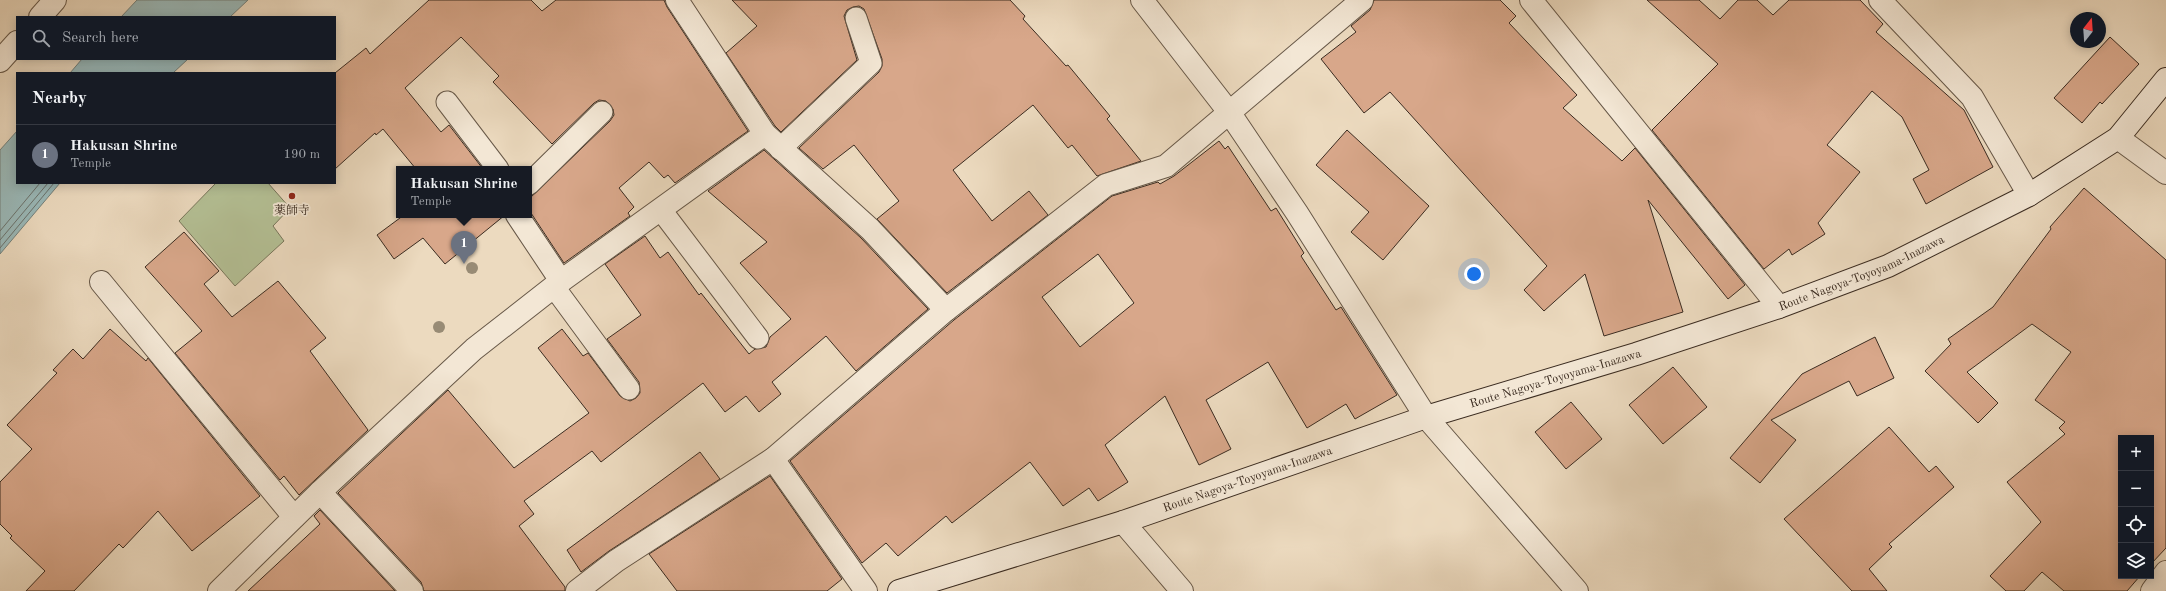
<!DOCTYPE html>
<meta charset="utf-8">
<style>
:root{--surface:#171b24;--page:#242831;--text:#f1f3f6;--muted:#9ea1a6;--line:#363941;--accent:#b45309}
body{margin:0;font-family:"Old Standard TT","Noto Serif JP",serif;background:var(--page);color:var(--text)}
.controls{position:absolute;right:12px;bottom:12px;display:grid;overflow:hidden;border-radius:0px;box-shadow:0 2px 10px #0003}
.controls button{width:36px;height:36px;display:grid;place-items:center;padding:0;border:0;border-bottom:1px solid var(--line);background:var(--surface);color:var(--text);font:20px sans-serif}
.compass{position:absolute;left:2070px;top:12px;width:36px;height:36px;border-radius:50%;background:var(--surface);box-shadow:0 2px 10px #0003;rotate:17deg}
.you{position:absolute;left:1474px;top:274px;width:14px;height:14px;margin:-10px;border:3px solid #fff;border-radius:50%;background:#1a73e8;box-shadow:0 0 0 6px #1a73e833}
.badge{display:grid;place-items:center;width:26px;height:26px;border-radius:50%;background:var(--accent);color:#fff;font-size:13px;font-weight:700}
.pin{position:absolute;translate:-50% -33px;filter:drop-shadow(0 1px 2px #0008)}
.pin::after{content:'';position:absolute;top:21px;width:14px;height:12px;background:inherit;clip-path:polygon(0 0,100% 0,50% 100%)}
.popup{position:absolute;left:396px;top:166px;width:136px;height:52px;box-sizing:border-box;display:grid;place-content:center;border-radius:0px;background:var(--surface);filter:drop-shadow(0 1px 3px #0005);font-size:13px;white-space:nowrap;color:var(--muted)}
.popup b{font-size:15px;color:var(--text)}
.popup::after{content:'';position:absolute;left:50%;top:100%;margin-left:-8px;border:8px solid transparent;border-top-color:var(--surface)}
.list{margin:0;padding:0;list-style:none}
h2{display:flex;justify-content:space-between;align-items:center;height:52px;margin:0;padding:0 16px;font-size:17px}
h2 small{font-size:13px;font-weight:400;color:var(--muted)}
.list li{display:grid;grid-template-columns:26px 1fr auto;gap:12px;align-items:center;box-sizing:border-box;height:60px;padding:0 16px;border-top:1px solid var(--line)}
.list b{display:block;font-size:15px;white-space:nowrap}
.list p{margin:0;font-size:13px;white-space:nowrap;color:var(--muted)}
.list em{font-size:13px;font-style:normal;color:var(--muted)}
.icon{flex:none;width:22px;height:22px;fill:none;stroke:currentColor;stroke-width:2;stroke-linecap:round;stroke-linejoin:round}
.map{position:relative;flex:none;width:2166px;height:591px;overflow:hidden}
.search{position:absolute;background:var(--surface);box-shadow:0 2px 10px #0003;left:16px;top:16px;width:320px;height:44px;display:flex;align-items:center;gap:10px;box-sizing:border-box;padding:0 14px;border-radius:0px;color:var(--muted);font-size:15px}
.panel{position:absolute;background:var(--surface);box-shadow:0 2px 10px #0003;left:16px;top:72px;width:320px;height:112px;border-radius:0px}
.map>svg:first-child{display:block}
.green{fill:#b4c095;stroke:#78765b}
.water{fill:#9ab9b9;stroke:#74817c}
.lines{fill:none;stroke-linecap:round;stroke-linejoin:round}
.shore{stroke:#6a726d;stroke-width:1}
.building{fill:#d8a78a;stroke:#3b2c21;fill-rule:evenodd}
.lane-casing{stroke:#675848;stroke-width:23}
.street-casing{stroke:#675848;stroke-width:24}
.secondary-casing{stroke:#3b2c21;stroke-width:24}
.lane{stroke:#f3e7d5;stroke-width:21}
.street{stroke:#f3e7d5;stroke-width:22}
.secondary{stroke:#f3e7d5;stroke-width:22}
.tree{fill:#988b75}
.poi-dot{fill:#8f2418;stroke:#f3e7d5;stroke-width:1.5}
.labels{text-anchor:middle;stroke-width:3.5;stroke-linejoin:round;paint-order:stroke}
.poi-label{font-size:12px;fill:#3b2c21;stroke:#f3e7d5}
.street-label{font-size:12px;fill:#3b2c21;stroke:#f3e7d5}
</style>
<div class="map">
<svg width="2166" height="591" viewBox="0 0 2166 591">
<rect width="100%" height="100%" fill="#ecdabf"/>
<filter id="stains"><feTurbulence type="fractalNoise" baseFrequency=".005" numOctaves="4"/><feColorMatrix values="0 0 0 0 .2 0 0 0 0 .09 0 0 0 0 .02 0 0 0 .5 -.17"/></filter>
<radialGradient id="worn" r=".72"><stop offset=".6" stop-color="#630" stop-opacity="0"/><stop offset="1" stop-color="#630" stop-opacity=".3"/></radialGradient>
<path class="green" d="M216 183H268L290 208 273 226 284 241 235 286 179 221Z"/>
<g class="water">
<path d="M137 0H248L230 17H121Z"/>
<path d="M82 59H188L173 73H70Z"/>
<path d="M17 131V183H60L0 254V150Z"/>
</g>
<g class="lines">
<g class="shore">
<path d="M0 231 40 183"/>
<path d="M0 240 48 183"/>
<path d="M0 248 54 183"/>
</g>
</g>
<g class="building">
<path d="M429 0H531L542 11 556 0H664L667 7 748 131 675 183 668 175 664 178 649 162 619 188 634 207 628 213 630 216 564 263 529 210V199L610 121 614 115 613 109 606 101 599 100 594 103 552 144 493 82 499 76 461 37 405 88 441 132 449 125 483 169H416L383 129 376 135 375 133 335 169V73L366 48 370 54Z"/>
<path d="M732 0H1010L1025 16 1023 19 1066 66 1068 65 1110 116 1107 119 1141 161 1097 176 1072 145 1068 148 1033 105 953 170 992 221 1029 191 1048 215 947 293 877 219 899 201 854 145 823 169 799 148 879 72 882 66V59L864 9 859 6 853 7 847 10 844 16 857 60 781 132 775 126 726 53 757 26Z"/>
<path d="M1374 0H1500L1516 16 1509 23 1577 95 1563 108 1622 161 1635 148 1745 285 1728 299 1648 200 1683 312 1604 336 1585 274 1544 311 1524 290 1547 266 1390 92 1364 113 1321 59 1356 32 1351 26 1370 10Z"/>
<path d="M1647 0H1699L1720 19 1738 0H1757L1773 15 1789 0H1860L1883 24 1876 32 1964 110 1993 167 1926 204 1913 179 1929 170 1902 117 1872 91 1827 145 1860 172 1818 223 1825 234 1792 255 1789 249 1764 269 1652 130 1718 64Z"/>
<path d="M2110 37 2139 64 2102 104 2100 102 2082 123 2054 98Z"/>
<path d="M1347 130 1429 206 1383 260 1351 232 1369 212 1316 165Z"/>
<path d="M1219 141 1225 149 1228 146 1271 211 1276 208 1304 253 1301 256 1336 310 1341 307 1397 395 1355 419 1346 404 1307 428 1268 362 1206 400 1231 449 1199 465 1165 396 1105 445 1128 482 1098 501 1089 488 1063 506 1030 462 952 523 946 516 898 556 886 543 862 563 790 461 954 320 1112 196 1158 182 1160 184 1174 176ZM1098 254 1134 303 1080 347 1042 297Z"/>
<path d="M764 150 861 238 928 309 856 371 826 336 772 382 781 394 759 412 746 396 725 412 703 383 601 462 592 451 524 501 534 514 519 526 565 587V591H424L421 582 338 493 448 390 514 468 589 413 538 348 562 329 583 356 588 353 620 396 630 401 636 398 640 393 639 382 607 339 641 315 605 264 645 236 660 258 668 252 699 295 701 293 749 354 755 349 766 347 770 337 791 319 740 263 767 242 708 191Z"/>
<path d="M2084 188 2166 260V548L2151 564V438H2121V576H2140L2127 591H2064L2042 572 2024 591H2006L1990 576 2041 522 2007 482 2065 434 2059 428 2065 422 2035 400 2071 352 2032 324 1967 372 1998 403 1978 423 1925 371 1951 344 1948 339 1993 307 2051 229 2050 227Z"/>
<path d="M404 215H505L445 264 423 238 394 259 377 235Z"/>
<path d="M184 232 219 271 204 284 232 317 278 281 326 338 310 351 368 430 299 495 284 476 280 480 175 353 202 331 145 267Z"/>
<path d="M110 329 146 361 148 358 260 496 192 551 158 511 123 548 119 544 74 591H26L45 571 10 538 12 536 0 524V482L32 449 7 425 57 373 53 370 73 349 83 359Z"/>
<path d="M1875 337 1894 378 1857 396 1849 381 1771 420 1796 440 1760 483 1730 458 1802 374Z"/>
<path d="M1673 367 1707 407 1663 444 1629 405Z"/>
<path d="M1571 402 1602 439 1566 469 1535 432Z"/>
<path d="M1889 427 1929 472 1936 466 1954 487 1889 544 1892 547 1869 569 1887 591H1852L1784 519Z"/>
<path d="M700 452 720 479 609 551 581 572 567 550Z"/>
<path d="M770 476 842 579 827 591H677L649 554Z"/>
<path d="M320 510 395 591H248L320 524 314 516Z"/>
</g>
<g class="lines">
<defs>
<g id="lane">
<path d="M447 102 498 169"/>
<path d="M780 149 871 63 856 18"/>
<path d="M529 184 602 112"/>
<path d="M661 210 758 338"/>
<path d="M554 287 629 389"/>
</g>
<g id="street">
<path d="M677 0 765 134"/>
<path d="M1142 0 1229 112 1297 213 1426 417 1577 591"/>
<path d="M1531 0 1779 307"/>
<path d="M1880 0 1972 97 2029 195"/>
<path d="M40 17 55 0"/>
<path d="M0 61 17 42"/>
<path d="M2118 138 2166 173"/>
<path d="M517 215 561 281"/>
<path d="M101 282 294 517"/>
<path d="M773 459 866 591"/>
<path d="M320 492 412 591"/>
<path d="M1123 522 1182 591"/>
<path d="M219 591 320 492 474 349 561 281 765 134 870 229 946 310"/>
<path d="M577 591 616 561 773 459 946 310 1106 185 1166 166 1362 0"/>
<path d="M2152 591 2166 572"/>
</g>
<g id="secondary">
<path id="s1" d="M899 591 1123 522 1426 417 1636 354 1779 307 1888 266 2029 195 2118 138 2166 79"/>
</g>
</defs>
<use href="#lane" class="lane-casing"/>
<use href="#street" class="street-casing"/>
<use href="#secondary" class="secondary-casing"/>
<use href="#lane" class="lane"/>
<use href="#street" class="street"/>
<use href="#secondary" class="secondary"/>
</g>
<g class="tree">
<circle cx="472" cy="268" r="6"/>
<circle cx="439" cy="327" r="6"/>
</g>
<circle class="poi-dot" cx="292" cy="196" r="4"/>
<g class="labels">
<g class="poi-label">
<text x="292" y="214">薬師寺</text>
</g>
<g class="street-label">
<text dy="4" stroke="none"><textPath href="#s1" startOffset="1014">Route Nagoya-Toyoyama-Inazawa</textPath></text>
<text dy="4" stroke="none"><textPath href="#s1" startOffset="690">Route Nagoya-Toyoyama-Inazawa</textPath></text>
<text dy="4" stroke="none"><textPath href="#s1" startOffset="366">Route Nagoya-Toyoyama-Inazawa</textPath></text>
</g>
</g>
<rect width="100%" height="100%" filter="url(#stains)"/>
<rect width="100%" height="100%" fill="url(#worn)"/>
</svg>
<div class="controls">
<button>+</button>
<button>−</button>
<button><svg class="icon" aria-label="locate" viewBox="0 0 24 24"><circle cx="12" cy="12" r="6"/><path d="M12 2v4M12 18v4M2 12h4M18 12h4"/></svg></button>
<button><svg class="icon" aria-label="layers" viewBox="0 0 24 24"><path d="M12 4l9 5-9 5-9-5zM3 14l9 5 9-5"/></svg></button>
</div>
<svg class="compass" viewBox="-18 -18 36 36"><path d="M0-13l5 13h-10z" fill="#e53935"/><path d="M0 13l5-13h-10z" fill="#9ea1a6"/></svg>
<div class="you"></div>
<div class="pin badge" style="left:464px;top:264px;background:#6b7280">1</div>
<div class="popup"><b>Hakusan Shrine</b>Temple</div>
<div class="search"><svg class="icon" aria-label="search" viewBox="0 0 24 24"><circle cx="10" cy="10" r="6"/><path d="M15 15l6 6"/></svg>Search here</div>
<section class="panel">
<h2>Nearby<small></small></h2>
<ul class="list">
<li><span class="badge" style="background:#6b7280">1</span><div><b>Hakusan Shrine</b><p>Temple</p></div><em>190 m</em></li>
</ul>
</section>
</div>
